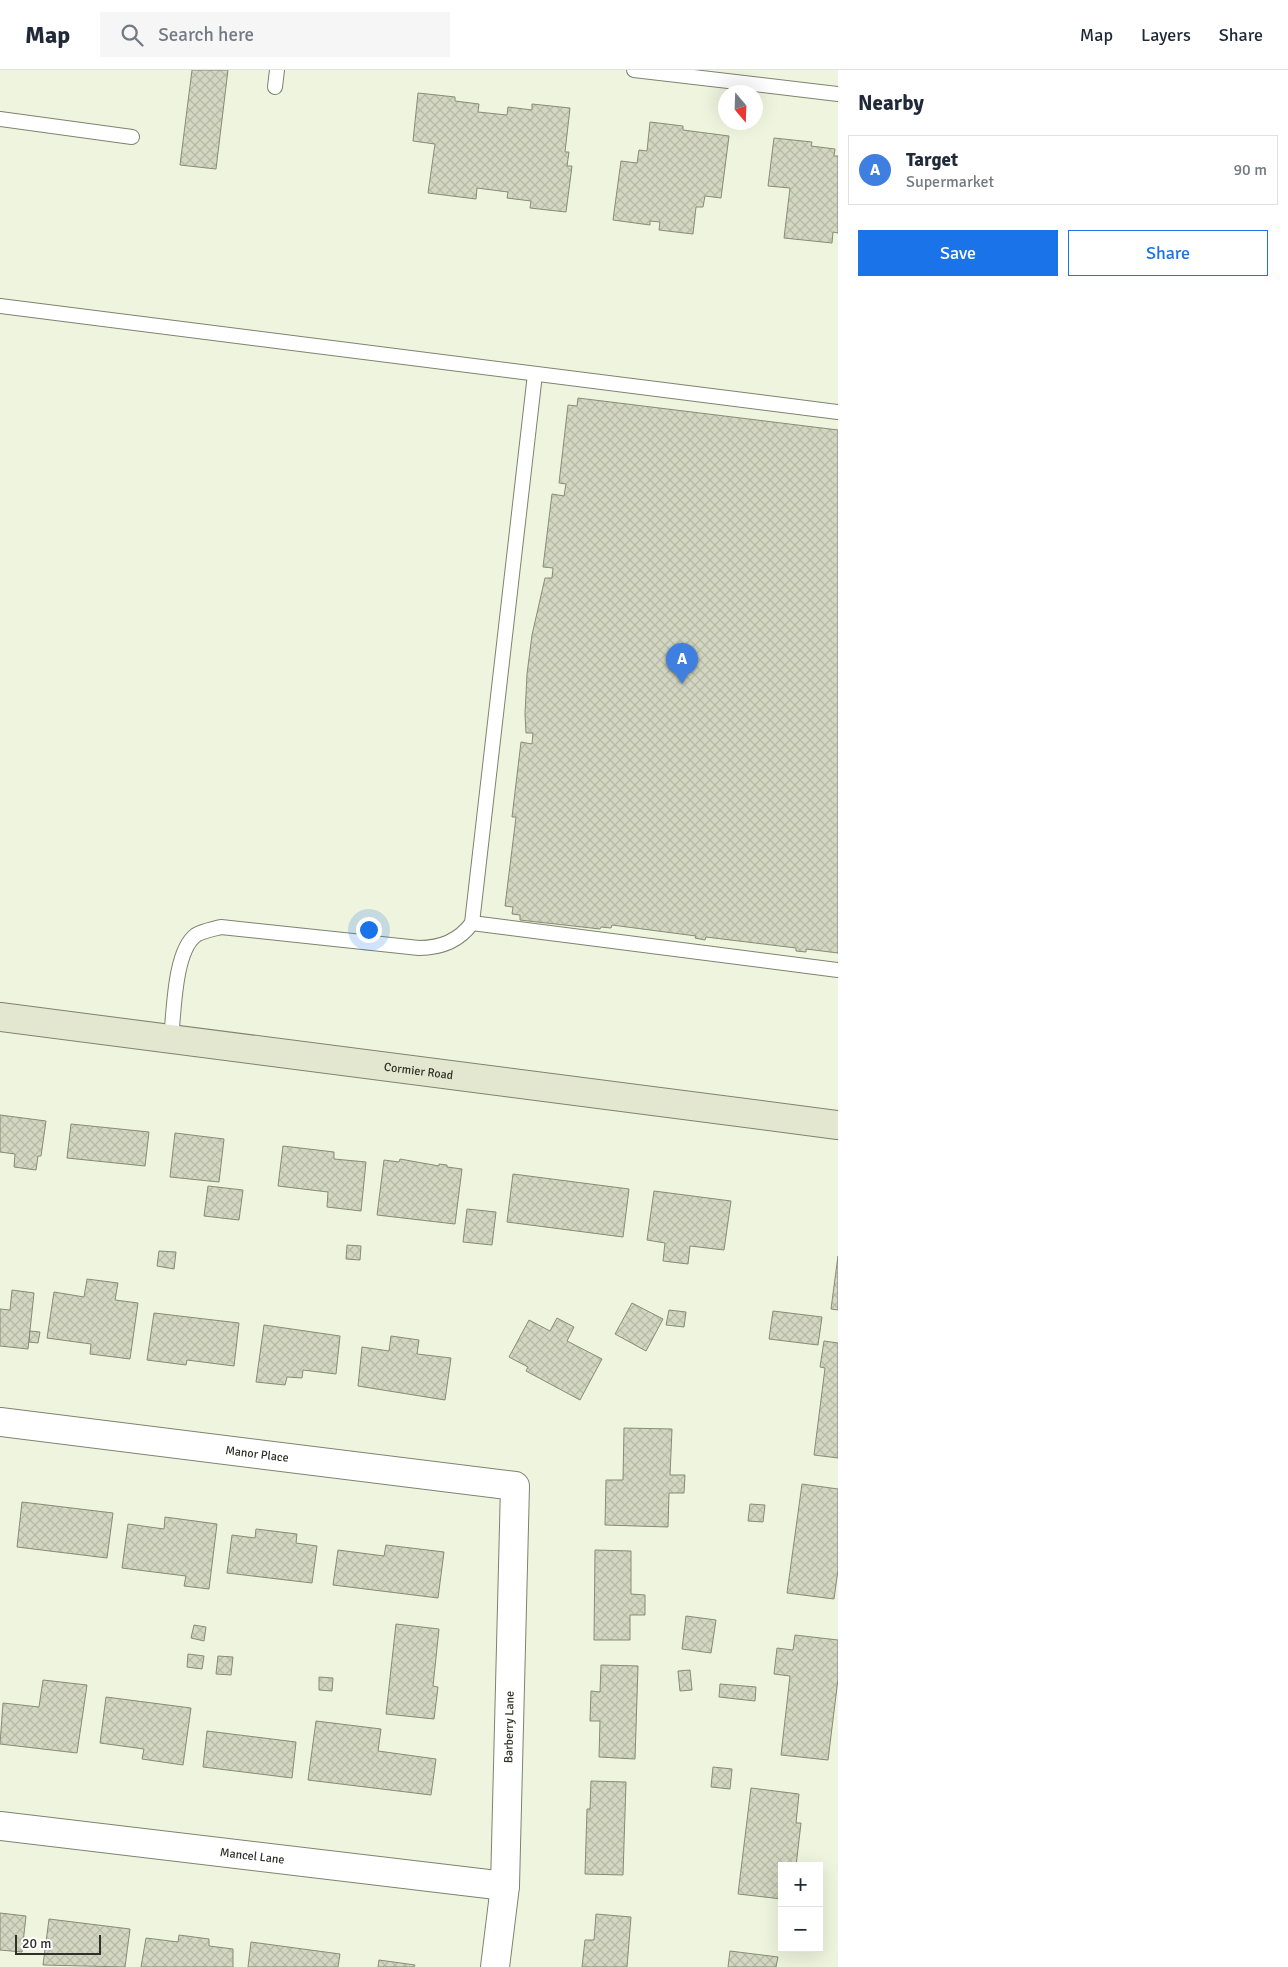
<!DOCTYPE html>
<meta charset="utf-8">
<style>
:root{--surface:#fff;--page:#f6f6f7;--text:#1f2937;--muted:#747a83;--line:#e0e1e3;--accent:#1a73e8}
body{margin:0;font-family:Signika,sans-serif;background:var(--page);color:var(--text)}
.controls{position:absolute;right:15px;bottom:15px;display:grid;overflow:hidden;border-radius:0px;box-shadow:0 5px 20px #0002}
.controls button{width:45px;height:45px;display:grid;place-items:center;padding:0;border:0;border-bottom:1px solid var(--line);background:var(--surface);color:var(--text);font:25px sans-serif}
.compass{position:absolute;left:718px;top:15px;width:45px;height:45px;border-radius:50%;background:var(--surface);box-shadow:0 5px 20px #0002;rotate:161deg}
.scale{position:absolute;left:15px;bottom:12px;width:86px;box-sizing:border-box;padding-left:5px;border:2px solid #2f3129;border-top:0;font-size:14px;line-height:18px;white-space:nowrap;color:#2f3129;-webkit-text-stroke:4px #fff;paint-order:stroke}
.you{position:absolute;left:368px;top:859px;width:18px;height:18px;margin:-12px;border:4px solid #fff;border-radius:50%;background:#1a73e8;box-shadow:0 0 0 8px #1a73e833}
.badge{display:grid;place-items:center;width:32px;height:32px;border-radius:50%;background:var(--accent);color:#fff;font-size:16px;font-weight:700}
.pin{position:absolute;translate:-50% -41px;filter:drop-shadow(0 1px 2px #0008)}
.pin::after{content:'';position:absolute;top:26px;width:18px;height:15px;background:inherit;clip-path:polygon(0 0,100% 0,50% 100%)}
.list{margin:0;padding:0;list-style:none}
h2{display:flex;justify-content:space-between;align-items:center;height:65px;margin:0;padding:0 20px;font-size:21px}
h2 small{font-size:16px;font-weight:400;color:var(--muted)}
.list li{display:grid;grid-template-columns:32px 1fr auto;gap:15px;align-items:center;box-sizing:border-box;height:70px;margin:0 10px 10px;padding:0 10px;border:1px solid var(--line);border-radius:0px}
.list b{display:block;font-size:19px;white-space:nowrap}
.list p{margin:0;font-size:16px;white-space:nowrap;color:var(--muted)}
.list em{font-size:16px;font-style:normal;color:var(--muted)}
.actions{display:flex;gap:10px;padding:15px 20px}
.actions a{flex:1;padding:11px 0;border:1px solid var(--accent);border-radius:0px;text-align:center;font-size:18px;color:var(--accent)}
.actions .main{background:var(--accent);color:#fff}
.icon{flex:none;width:28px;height:28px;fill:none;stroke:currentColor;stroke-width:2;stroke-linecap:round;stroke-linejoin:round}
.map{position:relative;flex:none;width:838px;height:1897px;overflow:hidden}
header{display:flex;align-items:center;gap:30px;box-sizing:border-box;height:70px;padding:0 25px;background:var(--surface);border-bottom:1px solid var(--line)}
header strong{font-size:24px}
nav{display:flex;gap:28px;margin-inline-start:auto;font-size:18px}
.search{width:350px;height:45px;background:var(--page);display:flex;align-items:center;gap:12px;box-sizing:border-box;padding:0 18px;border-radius:0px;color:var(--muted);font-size:19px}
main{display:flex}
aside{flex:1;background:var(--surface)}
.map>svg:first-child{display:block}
.building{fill:url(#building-cross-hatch);stroke:#878b77}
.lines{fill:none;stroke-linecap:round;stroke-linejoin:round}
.lane-casing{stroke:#7e826e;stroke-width:16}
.street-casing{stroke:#7e826e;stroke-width:30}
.secondary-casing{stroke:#7e826e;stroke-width:30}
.lane{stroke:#fff;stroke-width:14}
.street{stroke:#fff;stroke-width:28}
.secondary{stroke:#e4e7cf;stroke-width:28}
.labels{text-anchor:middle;stroke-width:4;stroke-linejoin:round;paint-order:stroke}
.street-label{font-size:12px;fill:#2f3129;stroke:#fff}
</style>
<header>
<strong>Map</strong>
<div class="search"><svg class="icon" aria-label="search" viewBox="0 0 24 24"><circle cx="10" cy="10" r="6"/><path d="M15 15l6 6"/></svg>Search here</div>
<nav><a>Map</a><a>Layers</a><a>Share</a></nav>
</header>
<main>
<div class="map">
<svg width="838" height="1897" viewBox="0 0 838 1897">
<defs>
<pattern id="building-cross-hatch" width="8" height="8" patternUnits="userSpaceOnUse" patternTransform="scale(1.25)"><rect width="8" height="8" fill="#d3d7c1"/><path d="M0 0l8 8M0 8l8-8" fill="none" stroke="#b5b9a6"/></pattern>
</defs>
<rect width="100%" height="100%" fill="#eff4de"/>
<g class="building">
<path d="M192 0H228L216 99 180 95Z"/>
<path d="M418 23 455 27V31L479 34 478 42 507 45 508 37 532 40V34L570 38 565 82H569L567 96H572L566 142 530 138 531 131 507 128 508 122 477 118 476 129 428 123 435 74 413 71Z"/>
<path d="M650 52 683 56V60L729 66 721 128 705 126 703 137H696L693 164 659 160 660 152 650 151V155L613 150 621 91 637 93 639 80 647 81Z"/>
<path d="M774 68 812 72 811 76 835 79 834 86H838V163L833 162 832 173 784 168 790 118 768 116Z"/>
<path d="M578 328 838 360V883L806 879V882L796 881V878L706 867 705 870 695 868 696 866 612 855 611 858 601 857 600 859 520 850V845L512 844 513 837 505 836 516 747H512L521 672 532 674 533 663H526L525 644 527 604 532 565 545 508H552L553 498 543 497 552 424 564 426 566 414 559 413 568 335 577 336Z"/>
<path d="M0 1045 46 1051 41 1086H38L36 1100 14 1097 15 1084 0 1082Z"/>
<path d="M71 1054 149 1062 145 1096 67 1088Z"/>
<path d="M175 1063 224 1069 219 1112 170 1107Z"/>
<path d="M283 1076 334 1082V1089L366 1092 361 1141 327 1137 328 1122 278 1116Z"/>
<path d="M400 1089 439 1096V1094L447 1095V1097L462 1099 455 1154 377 1145 384 1090 399 1092Z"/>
<path d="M513 1104 629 1119 623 1167 507 1152Z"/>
<path d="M208 1116 243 1120 239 1150 204 1146Z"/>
<path d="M654 1121 731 1131 724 1180 690 1176 688 1194 663 1191 665 1173 647 1170Z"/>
<path d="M467 1139 496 1142 492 1175 463 1172Z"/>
<path d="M347 1175 361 1176 360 1190 346 1189Z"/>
<path d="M159 1181 176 1182 174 1199 157 1196Z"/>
<path d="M838 1186V1240L831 1239Z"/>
<path d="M87 1209 118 1213 115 1230 138 1233 130 1289 90 1284 91 1274 47 1268 54 1222 84 1227Z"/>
<path d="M12 1220 34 1223 28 1279 0 1276V1239L10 1240Z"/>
<path d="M632 1233 663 1249 646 1281 615 1264Z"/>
<path d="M669 1240 686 1242 684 1257 666 1255Z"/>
<path d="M773 1241 822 1247 818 1275 769 1269Z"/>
<path d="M154 1243 239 1253 234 1296 187 1290 186 1295 147 1290Z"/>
<path d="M557 1248 574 1257 567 1271 602 1289 580 1330 526 1301 528 1297 509 1287 529 1250 550 1261Z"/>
<path d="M264 1255 340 1266 336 1304 303 1300 302 1308 287 1307 285 1315 256 1312Z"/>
<path d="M30 1261 40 1262 38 1273 29 1272Z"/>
<path d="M391 1266 419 1270 417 1284 451 1288 445 1330 358 1316 362 1277 389 1281Z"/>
<path d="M824 1271 838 1273V1388L814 1385 825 1298 820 1297Z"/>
<path d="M624 1358 672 1359 670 1405H685L684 1423H669L668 1457 605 1455 606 1410H623Z"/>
<path d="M802 1414 838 1419V1500L834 1529 787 1523Z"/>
<path d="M22 1432 113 1443 107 1488 17 1477Z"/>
<path d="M750 1434 765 1435 763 1452 748 1451Z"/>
<path d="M165 1447 217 1454 209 1519 184 1516 186 1506 122 1498 128 1454 164 1459Z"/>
<path d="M256 1459 297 1464 296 1473 317 1476 312 1513 227 1503 232 1465 255 1468Z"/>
<path d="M386 1475 444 1482 438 1528 333 1515 338 1480 384 1486Z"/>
<path d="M595 1480 631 1481V1524L645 1525V1545H630V1570H594Z"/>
<path d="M686 1546 716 1550 711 1583 682 1579Z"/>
<path d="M396 1554 439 1559 433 1616 438 1617 434 1649 386 1644Z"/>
<path d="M194 1555 206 1557 204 1571 191 1568Z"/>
<path d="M795 1565 838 1570V1609L828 1690 781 1685 790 1606 774 1604 777 1578 793 1580Z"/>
<path d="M188 1584 204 1586 202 1599 187 1597Z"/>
<path d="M218 1586 233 1587 231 1605 216 1604Z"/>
<path d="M601 1595 638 1596 635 1689 599 1687 600 1651H590L591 1621 600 1622Z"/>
<path d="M690 1600 692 1620 680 1621 678 1601Z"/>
<path d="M319 1607 333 1608 332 1621 319 1620Z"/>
<path d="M43 1610 87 1615 77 1683 0 1674 3 1633 39 1637Z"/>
<path d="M720 1614 756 1617 755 1631 719 1627Z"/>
<path d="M106 1627 191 1638 183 1695 142 1689 144 1679 100 1673Z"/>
<path d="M316 1651 381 1659 378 1681 436 1689 431 1725 308 1710Z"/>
<path d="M207 1661 296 1672 292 1708 203 1697Z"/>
<path d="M713 1697 732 1699 730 1719 711 1717Z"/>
<path d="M591 1711 626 1712 623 1805 585 1804 587 1739H590Z"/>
<path d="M751 1718 799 1724 796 1753H801L796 1796H782V1829L738 1824Z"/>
<path d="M0 1843 26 1846 22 1882 0 1880Z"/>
<path d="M596 1844 631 1847 627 1897H582L585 1870H594Z"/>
<path d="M49 1849 130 1859 125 1897 43 1895Z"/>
<path d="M179 1865 209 1869V1876L233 1879V1897H141L146 1868 178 1872Z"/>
<path d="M251 1872 340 1884 338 1897H248Z"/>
<path d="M730 1881 778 1887 776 1897H728Z"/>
<path d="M379 1890 415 1895 414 1897H378Z"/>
</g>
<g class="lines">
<defs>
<g id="lane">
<path d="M634 0 838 24"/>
<path d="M275 17 277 0"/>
<path d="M0 49 132 67"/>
<path d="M0 236 838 342"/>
<path d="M472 853 838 900"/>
<path d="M171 969C174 943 174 881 196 865 202 861 214 859 221 857L419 878C441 878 459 871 472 853L535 304"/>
</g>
<g id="street">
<path id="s1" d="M0 1352 515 1416 505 1816 495 1897"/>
<path id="s2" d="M0 1756 505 1816"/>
</g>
<g id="secondary">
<path id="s3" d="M0 947 838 1055"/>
</g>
</defs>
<use href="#lane" class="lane-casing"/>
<use href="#street" class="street-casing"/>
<use href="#secondary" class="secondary-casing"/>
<use href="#lane" class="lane"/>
<use href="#street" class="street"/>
<use href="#secondary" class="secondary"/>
</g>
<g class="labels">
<g class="street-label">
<text dy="4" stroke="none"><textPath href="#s3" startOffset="422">Cormier Road</textPath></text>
<text dy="4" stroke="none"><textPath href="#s1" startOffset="259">Manor Place</textPath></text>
<text transform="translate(509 1657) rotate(-89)" y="4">Barberry Lane</text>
<text dy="4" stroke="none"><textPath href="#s2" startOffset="254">Mancel Lane</textPath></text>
</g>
</g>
</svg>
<div class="controls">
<button>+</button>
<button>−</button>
</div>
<svg class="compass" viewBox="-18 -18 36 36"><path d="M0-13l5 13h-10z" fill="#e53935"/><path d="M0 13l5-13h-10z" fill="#747a83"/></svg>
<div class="scale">20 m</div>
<div class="you"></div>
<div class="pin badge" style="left:682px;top:614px;background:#3f7fe0">A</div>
</div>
<aside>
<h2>Nearby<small></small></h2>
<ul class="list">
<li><span class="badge" style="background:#3f7fe0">A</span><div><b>Target</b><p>Supermarket</p></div><em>90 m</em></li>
</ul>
<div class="actions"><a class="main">Save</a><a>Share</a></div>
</aside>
</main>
